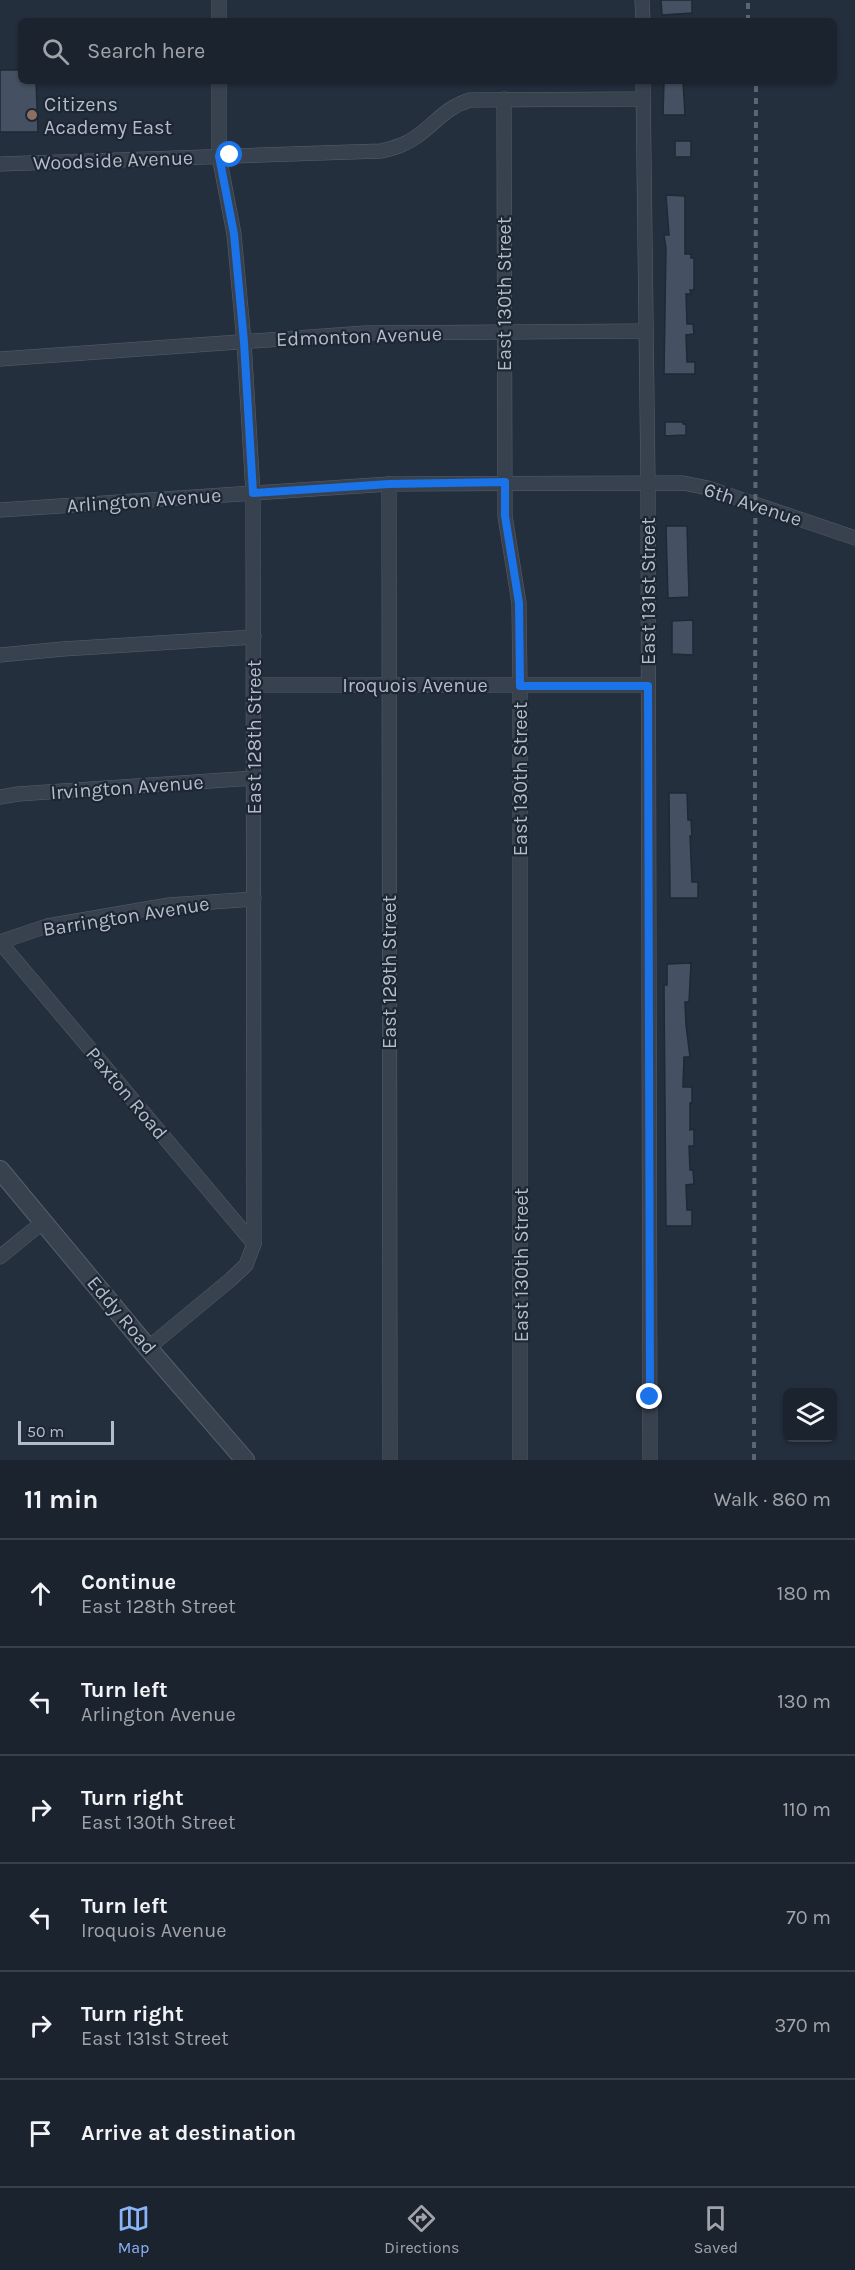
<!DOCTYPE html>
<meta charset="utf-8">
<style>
:root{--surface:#1b232e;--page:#282f3a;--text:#f1f3f6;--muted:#a0a4aa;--line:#39404a;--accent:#8ab4f8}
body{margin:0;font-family:Karla,sans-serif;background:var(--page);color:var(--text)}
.controls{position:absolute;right:18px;bottom:18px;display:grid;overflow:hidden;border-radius:9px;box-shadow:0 2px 4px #0004}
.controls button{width:54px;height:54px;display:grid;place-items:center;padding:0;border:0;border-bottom:2px solid var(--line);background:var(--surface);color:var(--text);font:30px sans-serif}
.scale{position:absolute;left:18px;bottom:15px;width:96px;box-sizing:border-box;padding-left:6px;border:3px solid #b4bcc9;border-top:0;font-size:16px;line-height:21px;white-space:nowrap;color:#b4bcc9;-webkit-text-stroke:4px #1d2633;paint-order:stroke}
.stop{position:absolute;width:18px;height:18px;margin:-14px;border:4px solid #1a73e8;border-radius:50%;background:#fff}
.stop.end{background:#1a73e8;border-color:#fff;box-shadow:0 2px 6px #0008}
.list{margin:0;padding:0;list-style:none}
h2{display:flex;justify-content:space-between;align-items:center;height:78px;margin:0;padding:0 24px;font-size:26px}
h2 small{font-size:20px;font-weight:400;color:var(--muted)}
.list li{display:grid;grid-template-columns:39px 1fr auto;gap:18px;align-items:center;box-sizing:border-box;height:108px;padding:0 24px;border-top:2px solid var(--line)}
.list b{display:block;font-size:22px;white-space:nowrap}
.list p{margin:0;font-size:20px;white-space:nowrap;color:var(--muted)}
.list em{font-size:20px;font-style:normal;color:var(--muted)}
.icon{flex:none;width:33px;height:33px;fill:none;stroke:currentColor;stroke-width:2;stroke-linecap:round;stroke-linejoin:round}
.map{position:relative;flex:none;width:855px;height:1460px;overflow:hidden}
.search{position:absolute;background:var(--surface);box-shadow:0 2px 4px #0004;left:18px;right:18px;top:18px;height:66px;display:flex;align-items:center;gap:15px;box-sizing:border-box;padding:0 21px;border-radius:9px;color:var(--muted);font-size:22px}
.sheet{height:726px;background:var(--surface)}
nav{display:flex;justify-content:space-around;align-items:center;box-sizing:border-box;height:84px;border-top:2px solid var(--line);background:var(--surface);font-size:16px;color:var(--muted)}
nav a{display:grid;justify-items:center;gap:3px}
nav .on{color:var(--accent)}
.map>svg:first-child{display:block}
.building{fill:#455162;stroke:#1f2835;stroke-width:1.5}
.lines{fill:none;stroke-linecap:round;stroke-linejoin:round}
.minor-casing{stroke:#565f6c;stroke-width:15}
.tertiary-casing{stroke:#565f6c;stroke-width:20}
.minor{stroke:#38414e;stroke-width:14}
.tertiary{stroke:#38414e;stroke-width:18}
.rail{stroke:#5a6575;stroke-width:4;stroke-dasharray:6 6;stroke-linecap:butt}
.route{stroke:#1a73e8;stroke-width:8}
.education-dot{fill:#8d6e63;stroke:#1d2633;stroke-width:2}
.labels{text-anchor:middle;stroke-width:4.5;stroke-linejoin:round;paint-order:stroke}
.poi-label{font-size:20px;fill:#b4bcc9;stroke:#1d2633;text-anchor:start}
.street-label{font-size:20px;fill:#b4bcc9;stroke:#1d2633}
</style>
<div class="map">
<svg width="855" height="1460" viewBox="0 0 855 1460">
<rect width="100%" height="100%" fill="#242f3e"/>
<g class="building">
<path d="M661 0H692V13L662 15Z"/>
<path d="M0 70H21V81H36L38 132H0Z"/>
<path d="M664 81H683L685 115H663Z"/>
<rect x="675" y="141" width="16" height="16"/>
<path d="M666 195 685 196V254H691V258H694V290H690L691 294H686L687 324H693L694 334 686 335 687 362H695V374H664L666 248 664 235H669Z"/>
<path d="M665 422H683V424H686V435L665 436Z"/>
<path d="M666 526H687L689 597 668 598Z"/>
<path d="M693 620V655L672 654V621Z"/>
<path d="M669 793H687L688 820H691L692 836H690L692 882H698V898H670Z"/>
<path d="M691 963 689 1002H685L686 1025 690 1057H684L683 1087H692V1103H690V1130L694 1129V1146H689L690 1170H693L694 1184 686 1185 687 1210H692V1226H666L664 985H667V964Z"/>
</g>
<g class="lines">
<defs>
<g id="minor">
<path d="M219 0V21"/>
<path d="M642 0 643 21"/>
<path d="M643 81 648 482 650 1460"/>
<path d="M504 99 505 516 519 603 520 685V1460"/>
<path d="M0 164 381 151C394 148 405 145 416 137 436 123 446 107 470 100L643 99"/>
<path d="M0 359 365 333 646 331"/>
<path d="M389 484 390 1460"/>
<path d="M0 510 389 484 683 483 708 488 855 538"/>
<path d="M0 655 63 649 254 637"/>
<path d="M254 685H648"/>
<path d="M0 797 18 794 254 778"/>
<path d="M0 942 254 1244"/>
<path d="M0 942 47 926 169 905 254 899"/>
<path d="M0 1257 43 1222"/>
<path d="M148 1348 230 1280 246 1265 254 1244 253 493 244 342 234 234 219 156V81"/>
</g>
<path id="tertiary" d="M0 1170 148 1348 245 1460"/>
</defs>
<use href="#minor" class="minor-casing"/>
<use href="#tertiary" class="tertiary-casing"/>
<use href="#minor" class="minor"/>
<use href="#tertiary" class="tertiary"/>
<g class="rail">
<path d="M748 21V0"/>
<path d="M754 1460 756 81"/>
</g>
</g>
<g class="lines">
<path class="route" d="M230 155 219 156 234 234 244 342 253 493 389 484 505 482V516L519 603 520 686H648L650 1397"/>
</g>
<circle class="education-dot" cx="32" cy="115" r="6"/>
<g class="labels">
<g class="poi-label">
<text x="44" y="111">Citizens<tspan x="44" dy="23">Academy East</tspan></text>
</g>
<g class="street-label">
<text transform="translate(113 160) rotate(-2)" y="7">Woodside Avenue</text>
<text transform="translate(504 294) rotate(-90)" y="7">East 130th Street</text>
<text transform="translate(359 336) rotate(-2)" y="7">Edmonton Avenue</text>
<text transform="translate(144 500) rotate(-4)" y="7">Arlington Avenue</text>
<text transform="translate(753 504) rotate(18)" y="7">6th Avenue</text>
<text transform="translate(648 591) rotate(-90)" y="7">East 131st Street</text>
<text x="415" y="692">Iroquois Avenue</text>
<text transform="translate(254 737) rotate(-90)" y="7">East 128th Street</text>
<text transform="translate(520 779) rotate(-90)" y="7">East 130th Street</text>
<text transform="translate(127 787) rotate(-4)" y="7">Irvington Avenue</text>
<text transform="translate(126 916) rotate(-9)" y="7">Barrington Avenue</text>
<text transform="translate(389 972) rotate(-90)" y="7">East 129th Street</text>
<text transform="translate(127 1093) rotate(50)" y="7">Paxton Road</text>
<text transform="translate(521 1265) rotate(-90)" y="7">East 130th Street</text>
<text transform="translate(122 1315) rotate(50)" y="7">Eddy Road</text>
</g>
</g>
</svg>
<div class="controls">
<button><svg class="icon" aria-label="layers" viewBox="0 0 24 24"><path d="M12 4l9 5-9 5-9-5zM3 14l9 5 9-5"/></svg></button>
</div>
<div class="scale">50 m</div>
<div class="stop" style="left:230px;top:155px"></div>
<div class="stop end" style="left:650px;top:1397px"></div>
<div class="search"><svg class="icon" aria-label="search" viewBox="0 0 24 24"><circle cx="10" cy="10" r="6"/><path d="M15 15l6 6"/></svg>Search here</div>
</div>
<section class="sheet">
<h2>11 min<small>Walk · 860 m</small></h2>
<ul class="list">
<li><svg class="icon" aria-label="ahead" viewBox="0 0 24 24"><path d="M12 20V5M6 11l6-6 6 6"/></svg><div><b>Continue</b><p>East 128th Street</p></div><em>180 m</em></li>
<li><svg class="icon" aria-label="left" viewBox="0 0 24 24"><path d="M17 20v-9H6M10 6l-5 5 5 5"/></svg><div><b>Turn left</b><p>Arlington Avenue</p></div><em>130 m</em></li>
<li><svg class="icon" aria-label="right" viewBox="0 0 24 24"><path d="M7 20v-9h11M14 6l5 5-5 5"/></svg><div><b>Turn right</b><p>East 130th Street</p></div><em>110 m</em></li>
<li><svg class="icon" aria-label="left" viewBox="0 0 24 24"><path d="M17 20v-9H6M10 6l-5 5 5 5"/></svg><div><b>Turn left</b><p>Iroquois Avenue</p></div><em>70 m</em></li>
<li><svg class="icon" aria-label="right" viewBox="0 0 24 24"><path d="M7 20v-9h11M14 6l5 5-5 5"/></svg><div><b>Turn right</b><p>East 131st Street</p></div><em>370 m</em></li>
<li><svg class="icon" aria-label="arrive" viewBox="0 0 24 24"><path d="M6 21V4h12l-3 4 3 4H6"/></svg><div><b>Arrive at destination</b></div></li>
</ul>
</section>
<nav>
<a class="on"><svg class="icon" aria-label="map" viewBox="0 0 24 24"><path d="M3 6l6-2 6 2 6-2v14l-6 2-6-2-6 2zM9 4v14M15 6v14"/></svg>Map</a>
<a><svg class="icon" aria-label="directions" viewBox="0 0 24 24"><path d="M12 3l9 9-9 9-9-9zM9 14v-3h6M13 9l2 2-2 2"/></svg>Directions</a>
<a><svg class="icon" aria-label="saved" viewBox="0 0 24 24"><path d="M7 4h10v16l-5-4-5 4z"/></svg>Saved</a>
</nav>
